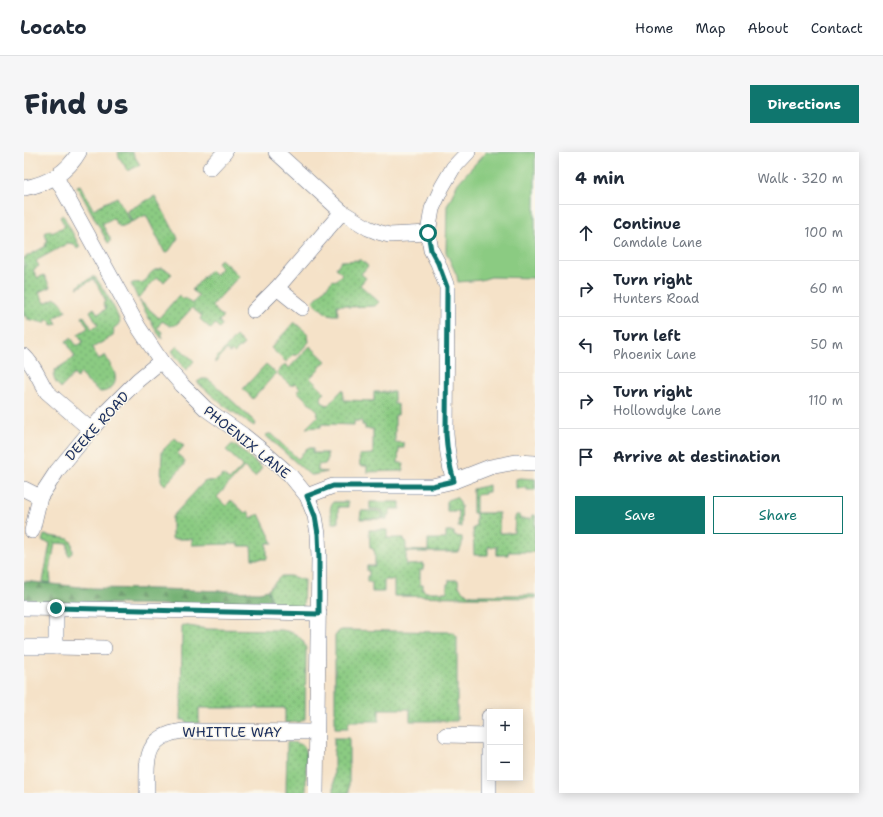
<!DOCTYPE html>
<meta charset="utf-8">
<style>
:root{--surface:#fff;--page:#f6f6f7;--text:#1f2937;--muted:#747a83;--line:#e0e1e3;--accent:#0f766e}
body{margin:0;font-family:"Shantell Sans",sans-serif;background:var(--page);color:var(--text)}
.controls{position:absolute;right:12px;bottom:12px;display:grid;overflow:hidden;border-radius:0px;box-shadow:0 2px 10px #0003}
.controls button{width:36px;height:36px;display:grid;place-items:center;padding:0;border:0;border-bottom:1px solid var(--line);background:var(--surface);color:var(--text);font:20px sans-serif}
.stop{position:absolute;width:12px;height:12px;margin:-9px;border:3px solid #0f766e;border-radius:50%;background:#fff}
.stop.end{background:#0f766e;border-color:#fff;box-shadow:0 1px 4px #0008}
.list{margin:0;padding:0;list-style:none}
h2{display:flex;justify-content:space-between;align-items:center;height:52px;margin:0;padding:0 16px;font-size:17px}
h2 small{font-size:13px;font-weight:400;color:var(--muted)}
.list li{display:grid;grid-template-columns:26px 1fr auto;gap:12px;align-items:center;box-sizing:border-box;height:56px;padding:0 16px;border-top:1px solid var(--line)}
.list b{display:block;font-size:15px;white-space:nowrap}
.list p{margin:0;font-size:13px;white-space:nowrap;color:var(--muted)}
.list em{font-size:13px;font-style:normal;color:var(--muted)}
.actions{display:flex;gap:8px;padding:12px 16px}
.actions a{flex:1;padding:9px 0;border:1px solid var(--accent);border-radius:0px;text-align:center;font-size:14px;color:var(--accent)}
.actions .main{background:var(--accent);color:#fff}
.icon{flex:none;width:22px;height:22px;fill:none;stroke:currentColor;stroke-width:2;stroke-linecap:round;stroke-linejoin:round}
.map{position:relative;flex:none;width:511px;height:641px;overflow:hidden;border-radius:0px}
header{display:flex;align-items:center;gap:24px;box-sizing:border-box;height:56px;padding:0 20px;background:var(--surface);border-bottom:1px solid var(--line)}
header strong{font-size:19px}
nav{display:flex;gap:22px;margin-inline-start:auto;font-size:14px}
.intro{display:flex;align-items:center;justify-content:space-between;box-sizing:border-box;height:96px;padding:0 24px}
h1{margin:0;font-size:28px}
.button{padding:10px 18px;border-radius:0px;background:var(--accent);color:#fff;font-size:14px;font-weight:700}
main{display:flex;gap:24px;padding:0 24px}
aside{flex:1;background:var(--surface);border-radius:0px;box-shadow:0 2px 10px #0003}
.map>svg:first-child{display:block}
.grass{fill:url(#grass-dots);stroke:#537d70}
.forest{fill:url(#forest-firs);stroke:#466f67}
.park{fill:#8bcb82;stroke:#537d70}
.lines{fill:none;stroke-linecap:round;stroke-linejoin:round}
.street-casing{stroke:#676e83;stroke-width:16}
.street{stroke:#fff;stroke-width:15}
.route{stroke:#0f766e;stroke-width:5}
.labels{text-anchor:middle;stroke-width:3;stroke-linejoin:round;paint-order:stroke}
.street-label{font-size:14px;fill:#1b2f5e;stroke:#fbf7ec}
</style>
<header>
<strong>Locato</strong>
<nav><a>Home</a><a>Map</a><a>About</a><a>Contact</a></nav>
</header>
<div class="intro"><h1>Find us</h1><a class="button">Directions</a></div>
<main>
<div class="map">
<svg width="511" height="641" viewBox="0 0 511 641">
<defs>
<pattern id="grass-dots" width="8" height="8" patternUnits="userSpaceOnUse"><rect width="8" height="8" fill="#8bcb82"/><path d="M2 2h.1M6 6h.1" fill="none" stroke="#71a56e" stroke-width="1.8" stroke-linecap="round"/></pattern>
<pattern id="forest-firs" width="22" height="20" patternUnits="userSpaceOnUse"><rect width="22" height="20" fill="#70af70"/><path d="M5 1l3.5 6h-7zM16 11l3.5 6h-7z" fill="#5b8f5f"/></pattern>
</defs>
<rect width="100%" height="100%" fill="#fbf7ec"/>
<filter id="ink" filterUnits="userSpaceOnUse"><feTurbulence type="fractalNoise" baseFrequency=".025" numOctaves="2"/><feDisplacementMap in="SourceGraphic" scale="8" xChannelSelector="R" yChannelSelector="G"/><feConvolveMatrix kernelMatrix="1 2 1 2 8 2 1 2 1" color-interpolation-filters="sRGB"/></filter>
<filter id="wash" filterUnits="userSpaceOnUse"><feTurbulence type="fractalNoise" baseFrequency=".012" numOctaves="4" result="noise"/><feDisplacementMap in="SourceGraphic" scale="16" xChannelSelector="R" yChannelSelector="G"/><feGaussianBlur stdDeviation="0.9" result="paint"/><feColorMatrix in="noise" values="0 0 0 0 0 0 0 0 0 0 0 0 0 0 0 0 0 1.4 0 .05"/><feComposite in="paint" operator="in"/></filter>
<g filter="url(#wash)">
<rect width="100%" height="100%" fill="#f5e2c8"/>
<g class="grass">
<path d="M94 0H108L116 13 104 19 95 5Z"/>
<path d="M56 33 69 57 93 45 107 70C96 76 95 77 89 66L78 72 86 86V90L84 91 53 34Z"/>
<path d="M131 44 154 86 145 99 141 101 122 63 108 70 103 59Z"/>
<path d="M39 63 56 95 53 97 50 92 44 91 15 107 12 109 15 114 9 118 14 126 20 123 26 135 15 140 21 151 31 146C37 148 39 154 42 159L30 166 33 172 30 173 27 172V169L22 168 21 171 3 167 4 165 0 164V106L22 94 21 92 24 90 20 81 26 78 28 81 41 74 36 65Z"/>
<path d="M197 107 215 124 188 154 199 165 195 169 198 173 195 176 191 172 187 177 176 167 178 164 168 156 154 171 151 173 146 174 138 169 133 176 138 180V187L131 177 115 148 135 166 155 143 160 148 161 146 168 152 175 144 168 138 186 118 191 123 197 116 193 111Z"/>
<path d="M337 108 344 114 337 122 342 126 336 133 355 150 351 154 324 155V153H313L314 163C301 164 299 158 289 150L309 128 311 129 318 122 312 116 317 109Z"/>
<path d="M137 116 143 118 148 122 140 130 134 126H132L114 147 107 132C111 129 115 132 119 130 124 128 124 123 128 120 130 118 134 117 137 116Z"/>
<path d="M69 125H71L72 126C81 140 92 156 96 171L89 177 90 179 89 184 68 196 75 207 81 203C86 213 97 225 88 235 84 238 82 240 76 240L61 228 57 221 53 226 50 222 37 236C31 230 28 227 31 218L51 205 42 189 47 186 53 194 59 190 54 182 64 176 58 165 60 164 68 177 74 173 66 159 70 156 74 162 82 157 79 151 82 149 70 127 53 136 56 132Z"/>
<path d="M270 170 284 182 285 190 272 204 270 202 262 210 247 196Z"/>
<path d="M212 184 220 192 210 201 208 199 206 201 202 198 191 211V208Z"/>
<path d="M153 194 170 209 162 218 148 199Z"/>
<path d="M286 194 302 209 286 226 301 241C297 243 296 247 299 251L304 253 319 237 320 248 350 249V240H370V252H374V263H371V290L380 291V296H375L374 311H380L379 317 378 319 343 320V314H336L335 303 349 302V277H341V273H338V269H330V273L297 272V275L282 276 294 264 292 262 294 259 273 239 276 236 271 231 269 233H266L253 221 261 212 265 216Z"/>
<path d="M242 212 252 221 229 247 219 237Z"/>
<path d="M178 227H183L189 231 231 270 232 272 230 274 199 253 173 230Z"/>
<path d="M245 282H247L274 307 283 296H289V301H303V309L301 312 294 313V319L303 320 289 323H286L241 283Z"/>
<path d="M151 286 160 294 153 302 160 308 161 310 159 314 141 333 137 329 138 299Z"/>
<path d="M208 292 216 297 238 316 231 325 220 315 193 345 202 354 207 348 221 361 224 359 227 366 235 362 249 391H243V407H228L227 394H214V392L168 393V387H148V365L180 330C190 326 189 333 199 323L205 328 219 314 202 298Z"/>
<path d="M496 326 511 327V338H503V336H492V327Z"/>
<path d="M465 333V340H461V342L452 343V361H475V381H490L491 366 492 363H496V367H507L508 363H511V400H484V403H473V395H464V403H450L449 376 452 375V361H449V337Z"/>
<path d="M432 345C440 352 437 365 437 375H434L435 359H423V348Z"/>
<path d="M309 350H324V355H314V371H309C307 364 304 357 309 350Z"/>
<path d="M346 350H376V357H366V363H363V367H360C360 356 355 357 346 357Z"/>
<path d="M337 359H355L359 362V367H336Z"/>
<path d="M345 378H363V386H380V389H382V398L404 399V387H422V380H430V384L438 385C438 391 439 397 433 400H382V413L400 412 399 418H396V433H399V438H400L401 440H423V432L425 431V428H434C434 437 440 442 449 443H511V446L370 444V428H360V440H348V431L346 430H343V424H345V419H343V414H351V401L349 397 346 395Z"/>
<path d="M20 383 45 387 48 390 49 401 45 404 44 403V392L31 391 26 419 27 431 19 430 26 391 18 389Z"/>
<path d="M257 424H266L280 428 279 456 249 455 244 438 253 428Z"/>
<path d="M158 473 183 477 257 478C264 479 273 481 278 488 280 490 281 494 282 497L281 567 276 570 261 571V556H175V571H162V568H157Z"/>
<path d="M318 478 428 480 433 484V569H386V557H355V569H325L324 576H311V484L315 479Z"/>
<rect x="310" y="586" width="15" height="55"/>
<path d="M263 590C274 591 280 590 282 603V641H262Z"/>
</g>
<path class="forest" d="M0 429 66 436 134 437 235 440 244 438 249 455 0 450Z"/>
<path class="park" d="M462 0H511V126L467 125 457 128 434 130 433 124 422 100 423 54 434 31 450 13Z"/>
</g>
<g filter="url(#ink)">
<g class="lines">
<defs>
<g id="street">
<path d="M252 0 318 60 344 76 354 80 365 83 404 81"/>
<path d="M186 16 201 0"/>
<path d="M32 25 115 176 137 209 158 233 182 257 219 283 240 300 266 323 283 344 291 364 294 382 295 406 292 641"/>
<path d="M0 36C23 32 43 21 55 0"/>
<path d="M278 156 253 136 318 60"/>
<path d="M230 159 253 136"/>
<path d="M0 204C11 214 15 228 23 240L67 278"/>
<path d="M430 329C425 313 423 299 422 282L423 135 414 111 407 98 404 81 408 57 418 35 429 16 444 0"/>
<path d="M0 337 16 345"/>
<path d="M283 344 309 334H408L430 329 466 315 492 310 511 311"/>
<path d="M8 379 16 345 33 319 67 278 84 258 114 228 137 209"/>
<path d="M0 456 295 461"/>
<path d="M0 495H32V456"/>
<path d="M32 495 80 496"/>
<path d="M422 583 465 584"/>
<path d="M123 641C123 609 119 584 159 579L292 580"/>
<path d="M465 641V565"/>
</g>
</defs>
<use href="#street" class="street-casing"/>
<use href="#street" class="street"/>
</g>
</g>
<g class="lines" filter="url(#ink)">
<path class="route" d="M32 456 295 462V406L294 382 291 364 283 344 309 334H408L430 329C425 312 423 299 422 282L423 135 414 111 407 98 404 81"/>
</g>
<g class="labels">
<g class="street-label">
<text transform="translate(73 274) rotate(-48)" y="5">DEEKE ROAD</text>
<text transform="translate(223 290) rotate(39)" y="5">PHOENIX LANE</text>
<text x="208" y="585">WHITTLE WAY</text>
</g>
</g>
</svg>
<div class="controls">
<button>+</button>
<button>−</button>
</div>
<div class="stop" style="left:404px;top:81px"></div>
<div class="stop end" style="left:32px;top:456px"></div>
</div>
<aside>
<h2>4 min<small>Walk · 320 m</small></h2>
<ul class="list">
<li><svg class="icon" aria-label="ahead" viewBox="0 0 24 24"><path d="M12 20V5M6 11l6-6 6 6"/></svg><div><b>Continue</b><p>Camdale Lane</p></div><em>100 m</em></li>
<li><svg class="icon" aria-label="right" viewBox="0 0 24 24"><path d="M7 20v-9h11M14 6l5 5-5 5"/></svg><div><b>Turn right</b><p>Hunters Road</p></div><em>60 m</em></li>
<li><svg class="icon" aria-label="left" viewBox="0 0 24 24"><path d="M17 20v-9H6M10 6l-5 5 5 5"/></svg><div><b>Turn left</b><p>Phoenix Lane</p></div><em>50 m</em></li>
<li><svg class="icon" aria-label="right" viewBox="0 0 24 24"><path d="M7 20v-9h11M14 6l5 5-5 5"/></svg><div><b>Turn right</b><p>Hollowdyke Lane</p></div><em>110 m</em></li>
<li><svg class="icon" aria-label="arrive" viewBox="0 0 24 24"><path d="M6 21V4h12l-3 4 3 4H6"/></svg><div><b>Arrive at destination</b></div></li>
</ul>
<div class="actions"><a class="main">Save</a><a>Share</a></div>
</aside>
</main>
